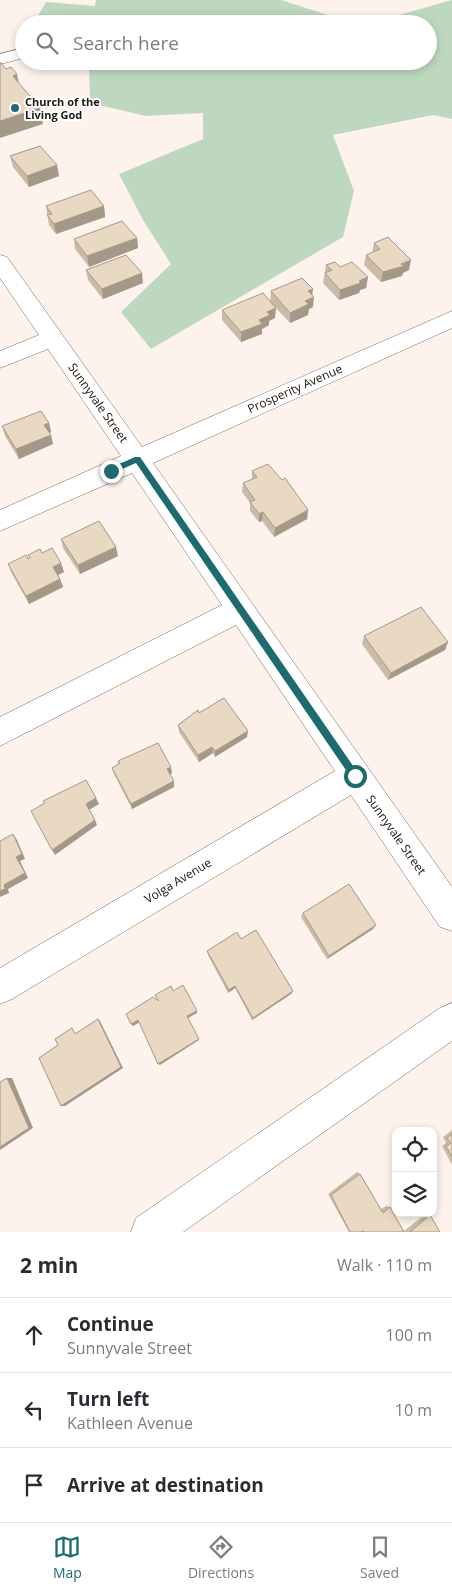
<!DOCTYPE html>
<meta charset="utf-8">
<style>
:root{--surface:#fff;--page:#f2f2f3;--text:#2b2b33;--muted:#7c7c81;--line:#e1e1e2;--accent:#1e6b6f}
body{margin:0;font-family:"Open Sans",sans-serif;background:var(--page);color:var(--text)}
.controls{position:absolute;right:15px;bottom:15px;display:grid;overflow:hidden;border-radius:10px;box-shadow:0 2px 8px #0003}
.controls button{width:45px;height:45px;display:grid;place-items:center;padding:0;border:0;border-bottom:1px solid var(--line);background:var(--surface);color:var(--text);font:25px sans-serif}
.stop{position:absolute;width:15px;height:15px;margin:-11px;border:4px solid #1e6b6f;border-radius:50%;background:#fff}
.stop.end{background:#1e6b6f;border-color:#fff;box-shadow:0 1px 5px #0008}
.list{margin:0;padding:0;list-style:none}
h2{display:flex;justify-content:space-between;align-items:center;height:65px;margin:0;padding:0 20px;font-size:21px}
h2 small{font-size:16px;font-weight:400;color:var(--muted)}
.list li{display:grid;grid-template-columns:32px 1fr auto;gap:15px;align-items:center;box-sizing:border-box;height:75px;padding:0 20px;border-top:1px solid var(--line)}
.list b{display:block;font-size:19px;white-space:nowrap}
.list p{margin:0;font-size:16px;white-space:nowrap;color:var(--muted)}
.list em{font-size:16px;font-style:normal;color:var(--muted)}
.icon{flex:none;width:28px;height:28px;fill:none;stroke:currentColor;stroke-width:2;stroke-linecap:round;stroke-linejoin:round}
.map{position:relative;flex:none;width:452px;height:1232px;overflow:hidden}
.search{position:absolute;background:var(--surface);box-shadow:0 2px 8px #0003;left:15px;right:15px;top:15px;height:55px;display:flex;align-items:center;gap:12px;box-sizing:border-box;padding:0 18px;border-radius:28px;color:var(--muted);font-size:19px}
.sheet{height:290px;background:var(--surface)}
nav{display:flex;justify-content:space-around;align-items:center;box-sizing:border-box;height:70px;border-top:1px solid var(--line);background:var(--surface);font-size:14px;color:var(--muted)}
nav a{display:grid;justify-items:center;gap:2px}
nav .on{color:var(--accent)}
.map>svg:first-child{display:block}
.green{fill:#bed8bf}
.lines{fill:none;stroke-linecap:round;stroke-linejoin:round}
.minor-casing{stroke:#7b6556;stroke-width:1}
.minor{fill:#fff;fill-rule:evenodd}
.wall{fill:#c9bba7}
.shaded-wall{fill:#a49888}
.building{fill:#ead9c2;stroke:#a49888}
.route{fill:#1e6b6f}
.poi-dot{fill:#1e6b6f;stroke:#fff;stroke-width:2}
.labels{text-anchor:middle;stroke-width:4;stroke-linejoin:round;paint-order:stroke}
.far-poi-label{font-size:11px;font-weight:bold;fill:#1e1510;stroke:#fff;text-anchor:start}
.street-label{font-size:12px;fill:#1e1510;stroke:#fff}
</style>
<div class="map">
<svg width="452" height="1232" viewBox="0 0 452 1232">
<rect width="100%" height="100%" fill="#fdf3ec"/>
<g class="green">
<path d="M96 0H281L356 24H33L46 2 95 6Z"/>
<path d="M452 0V119L433 115 333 135 354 191 343 237 151 349 121 312 171 264 143 220 119 174 203 139V113L146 116 90 103 89 61H428V24H367Z"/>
</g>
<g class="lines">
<defs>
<g id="minor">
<path d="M24 48V58L0 64V54Z"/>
<path d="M0 255 7 257 142 447 452 311V328L153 463 452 887V931L440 927 351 795 12 999 0 1004V968L335 771 236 625 0 746V717L222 605 132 473 0 531V510L121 456 48 349 0 368V351L39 335 0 278Z"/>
<path d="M452 1003V1041L183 1232H131L136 1218 440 1008Z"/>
</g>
</defs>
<use href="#minor" class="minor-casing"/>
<use href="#minor" class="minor"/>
</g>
<g class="wall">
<path d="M10 156 59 176 29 187 13 167Z"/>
<path d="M46 206H104L105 217 56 234 49 225Z"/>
<path d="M137 238 138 248 89 267 75 249 74 239Z"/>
<path d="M374 243 409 270 403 273 402 276 381 282 364 265 366 255 372 253Z"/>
<path d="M326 265 340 267 368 277 366 288 360 290 359 293 339 300 323 283Z"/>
<path d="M86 270 143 283 103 299 88 280Z"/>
<path d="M271 291 312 296 313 307 309 309 308 315 290 323 275 307V318L269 321V325L262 329V334L241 342 222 320V310L270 302Z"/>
<path d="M49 423 51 432 50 433 53 444 19 459 5 436 2 426Z"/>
<path d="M252 471 308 510 307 519 274 537 262 521 259 522 250 511V503L242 492 243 483 252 479Z"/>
<path d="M61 539 118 556 80 574 63 548Z"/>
<path d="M42 553 64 572 58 575 63 587 29 604 11 572 8 564 30 558 28 555Z"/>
<path d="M364 636 448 642 445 650 388 680 362 644Z"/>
<path d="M199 713 247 737 215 757 213 753 199 762 179 732 178 725Z"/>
<path d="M118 761 172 773 170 774 174 787 132 809 114 774 112 768 119 764Z"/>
<path d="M303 913 373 929 327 959 301 917Z"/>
<path d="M241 939 293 991 291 994 252 1020 235 988 228 993 208 955 207 951Z"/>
<path d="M452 1130V1165L442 1146 446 1143 443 1137Z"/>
<path d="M357 1172 360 1174 381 1209 386 1206 390 1207 404 1231 427 1213 430 1215 440 1232H349L328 1194Z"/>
</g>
<g class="shaded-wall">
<path d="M17 74 20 91 13 76Z"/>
<path d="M40 108 43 124 0 138V121Z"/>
<path d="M57 165 59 176 29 187 27 176Z"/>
<path d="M104 206 105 217 56 234 54 224Z"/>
<path d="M137 238 138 248 89 267 87 256Z"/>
<path d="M411 260 409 270 403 273 402 276 381 282 383 272Z"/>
<path d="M142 273 143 283 103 299 102 289Z"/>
<path d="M368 277 366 288 360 290 359 293 339 300 340 290Z"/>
<path d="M313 289 312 298 314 297 313 307 309 309 308 315 290 323V313L305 301 308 291Z"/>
<path d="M276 308 275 318 269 321V325L262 329V334L241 342V332L259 320 267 312Z"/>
<path d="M49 423 51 432 47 434 44 425Z"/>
<path d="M51 435 53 444 19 459 16 449Z"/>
<path d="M308 510 307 519 274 537 275 528Z"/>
<path d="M263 512 262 521 259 522V514Z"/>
<path d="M116 547 118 556 80 574 78 565Z"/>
<path d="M61 563 64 572 56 576 53 567Z"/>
<path d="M60 579 63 587 29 604 26 596Z"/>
<path d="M448 642 445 650 388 680 391 673Z"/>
<path d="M248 731 247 737 215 757V751Z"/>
<path d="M212 747 213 753 199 762 198 755Z"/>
<path d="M171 767 172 773 168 776 167 769Z"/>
<path d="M174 781V787L132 809 131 804Z"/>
<path d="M96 798 99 804 89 810 86 804Z"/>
<path d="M95 820 97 825 55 855 52 850Z"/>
<path d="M13 834 17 840 25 859 20 861 28 878 8 889 9 893 0 897V891L4 885 16 857Z"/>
<path d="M376 925 373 929 327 959 329 956Z"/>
<path d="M235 986V988L228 993 229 990Z"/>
<path d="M293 991 291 994 252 1020 253 1018Z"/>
<path d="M197 1011V1013L188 1018 187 1016Z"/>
<path d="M98 1019 100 1021 123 1068 65 1106H61Z"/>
<path d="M138 1020 140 1022 133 1026 131 1024Z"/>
<path d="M199 1039V1040L160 1065 158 1064Z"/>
<path d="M7 1078H12L33 1128 0 1150Z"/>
</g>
<g class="building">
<path d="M0 62 6 69 11 67 17 74 13 76 40 108 0 121Z"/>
<path d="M40 146 57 165 27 176 10 156Z"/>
<path d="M91 190 104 206 54 224 47 215 52 214 46 206Z"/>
<path d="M122 221 137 238 87 256 74 239Z"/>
<path d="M388 237 411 260 401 264 404 266 383 272 366 255 380 249 374 243Z"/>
<path d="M126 255 142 273 102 289 86 270Z"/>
<path d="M335 262 340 267 352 262 368 277 359 281 361 283 340 290 325 273 332 270 326 265Z"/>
<path d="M302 278 313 289 308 291 314 297 305 301 309 304 290 313 271 291Z"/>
<path d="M263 293 276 308 267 312 270 315 259 320 262 324 241 332 222 310Z"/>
<path d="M41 411 49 423 44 425 51 435 16 449 2 426Z"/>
<path d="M268 464 282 480 285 478 308 510 275 528 263 512 259 514 250 502 255 500 243 483 257 477 252 471Z"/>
<path d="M99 521 116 547 78 565 61 539Z"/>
<path d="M52 548 61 563 53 567 60 579 26 596 8 564 26 555 28 559 30 558 28 555 40 549 42 553Z"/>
<path d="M421 607 448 642 391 673 364 636Z"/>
<path d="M224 698 248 731 215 751 212 747 198 755 178 725 198 710 199 713Z"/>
<path d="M158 743 171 767 167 769 174 781 131 804 112 768 120 763 118 761Z"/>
<path d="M86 780 96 798 86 804 95 820 52 850 31 811 45 803 43 801Z"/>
<path d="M13 834 22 854 16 857 25 873 4 885 5 889 0 891V841Z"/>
<path d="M349 884 376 925 329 956 303 913Z"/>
<path d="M256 930 293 991 253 1018 235 986 229 990 207 951 237 932 241 939Z"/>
<path d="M183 985 197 1011 187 1016 199 1039 158 1064 138 1020 131 1024 126 1014 153 997 159 1001 155 995 171 986 173 991Z"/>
<path d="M98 1019 121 1067 61 1106 39 1058 58 1045 55 1039 72 1028 75 1034Z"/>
<path d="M7 1078 29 1128 0 1147V1082Z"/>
<path d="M452 1134V1157L446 1146 451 1143 447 1138Z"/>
<path d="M360 1174 383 1213 390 1207 404 1232H364L363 1231 361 1232H350L331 1195Z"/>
<path d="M430 1215 440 1232H410Z"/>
</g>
<path class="route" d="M135 457H140L358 773V779H352L136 463 113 473H108V469Z"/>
<circle class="poi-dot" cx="15" cy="108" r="5"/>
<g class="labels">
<g class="far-poi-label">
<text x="25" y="106">Church of the<tspan x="25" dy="13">Living God</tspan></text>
</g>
<g class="street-label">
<text transform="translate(295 389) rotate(-24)" y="4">Prosperity Avenue</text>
<text transform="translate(98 403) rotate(55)" y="4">Sunnyvale Street</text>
<text transform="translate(396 835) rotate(55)" y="4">Sunnyvale Street</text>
<text transform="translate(178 881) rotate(-31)" y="4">Volga Avenue</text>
</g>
</g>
</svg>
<div class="controls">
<button><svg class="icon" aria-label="locate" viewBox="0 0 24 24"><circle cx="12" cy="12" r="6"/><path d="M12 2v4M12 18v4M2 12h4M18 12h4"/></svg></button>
<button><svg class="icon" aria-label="layers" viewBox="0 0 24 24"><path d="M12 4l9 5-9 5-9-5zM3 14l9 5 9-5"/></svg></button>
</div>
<div class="stop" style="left:355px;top:776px"></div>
<div class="stop end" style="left:111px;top:471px"></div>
<div class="search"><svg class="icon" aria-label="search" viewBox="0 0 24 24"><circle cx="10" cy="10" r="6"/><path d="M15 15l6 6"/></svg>Search here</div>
</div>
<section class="sheet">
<h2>2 min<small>Walk · 110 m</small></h2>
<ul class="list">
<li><svg class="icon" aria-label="ahead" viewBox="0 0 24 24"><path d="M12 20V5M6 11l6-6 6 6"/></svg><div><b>Continue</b><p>Sunnyvale Street</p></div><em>100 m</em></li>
<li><svg class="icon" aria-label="left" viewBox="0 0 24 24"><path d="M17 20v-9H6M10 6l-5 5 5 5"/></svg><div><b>Turn left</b><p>Kathleen Avenue</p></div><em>10 m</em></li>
<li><svg class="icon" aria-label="arrive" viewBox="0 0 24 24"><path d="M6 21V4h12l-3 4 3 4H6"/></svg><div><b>Arrive at destination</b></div></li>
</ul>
</section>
<nav>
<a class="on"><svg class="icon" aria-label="map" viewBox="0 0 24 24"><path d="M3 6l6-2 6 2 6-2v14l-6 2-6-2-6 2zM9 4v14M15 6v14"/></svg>Map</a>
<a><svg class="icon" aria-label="directions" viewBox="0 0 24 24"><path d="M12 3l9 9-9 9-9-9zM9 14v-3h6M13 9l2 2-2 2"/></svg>Directions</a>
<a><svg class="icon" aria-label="saved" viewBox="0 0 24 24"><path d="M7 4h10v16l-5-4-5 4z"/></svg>Saved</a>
</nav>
